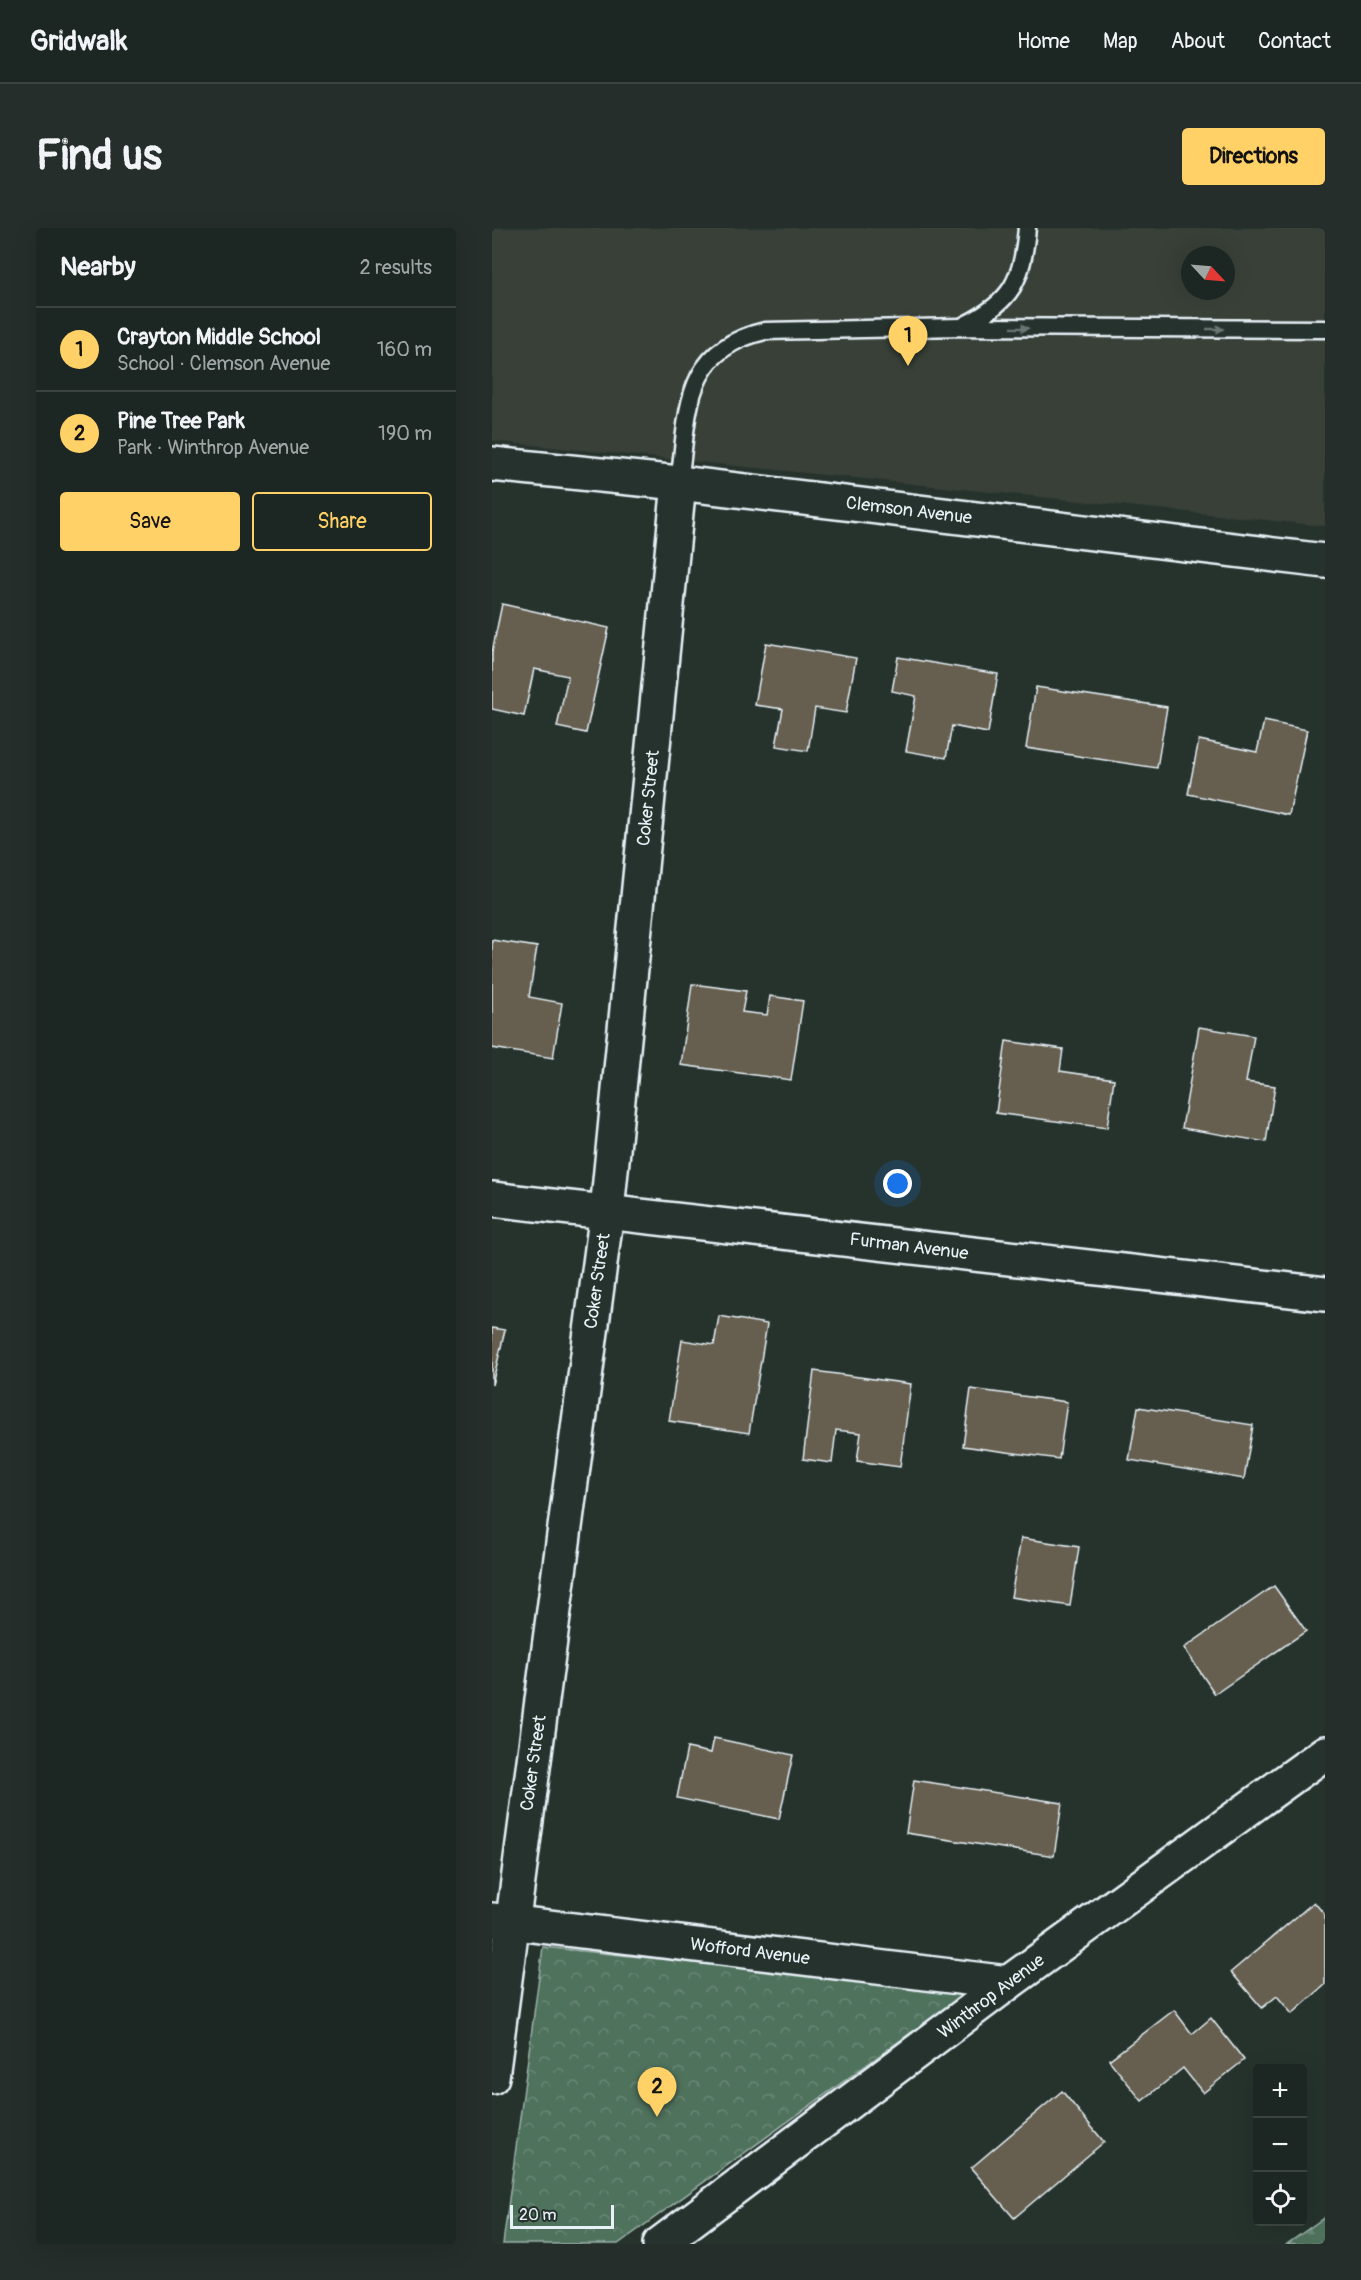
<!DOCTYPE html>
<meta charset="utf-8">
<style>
:root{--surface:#1c2622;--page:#252e2a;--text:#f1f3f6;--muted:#a0a5a5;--line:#3a4340;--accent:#ffd166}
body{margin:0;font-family:Pangolin,sans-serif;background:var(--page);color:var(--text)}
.controls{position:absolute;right:18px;bottom:18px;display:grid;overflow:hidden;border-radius:6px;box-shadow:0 6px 24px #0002}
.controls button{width:54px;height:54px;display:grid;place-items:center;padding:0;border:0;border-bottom:2px solid var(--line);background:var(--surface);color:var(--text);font:30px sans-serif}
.compass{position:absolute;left:689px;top:18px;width:54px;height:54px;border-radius:50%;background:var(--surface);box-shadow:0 6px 24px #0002;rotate:116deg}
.scale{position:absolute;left:18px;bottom:15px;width:104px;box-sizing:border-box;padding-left:6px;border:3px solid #e8f1f8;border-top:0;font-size:16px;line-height:21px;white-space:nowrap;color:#e8f1f8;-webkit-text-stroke:4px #26332d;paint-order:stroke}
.you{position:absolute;left:406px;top:956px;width:21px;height:21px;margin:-15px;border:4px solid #fff;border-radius:50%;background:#1a73e8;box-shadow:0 0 0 9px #1a73e833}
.badge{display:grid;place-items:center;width:39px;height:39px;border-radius:50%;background:var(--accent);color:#111;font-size:20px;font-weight:700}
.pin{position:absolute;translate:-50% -50px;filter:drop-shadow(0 2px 3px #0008)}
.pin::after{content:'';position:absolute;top:32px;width:21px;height:18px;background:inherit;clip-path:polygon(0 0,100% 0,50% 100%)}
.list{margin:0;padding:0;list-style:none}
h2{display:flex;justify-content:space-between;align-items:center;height:78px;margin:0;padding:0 24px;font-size:26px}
h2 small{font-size:20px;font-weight:400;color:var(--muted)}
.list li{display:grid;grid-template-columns:39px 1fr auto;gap:18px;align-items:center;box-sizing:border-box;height:84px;padding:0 24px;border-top:2px solid var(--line)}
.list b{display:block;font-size:22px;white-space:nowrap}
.list p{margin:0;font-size:20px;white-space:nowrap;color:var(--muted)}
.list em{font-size:20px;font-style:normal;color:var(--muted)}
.actions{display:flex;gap:12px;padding:18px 24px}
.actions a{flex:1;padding:14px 0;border:2px solid var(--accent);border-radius:6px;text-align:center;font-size:21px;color:var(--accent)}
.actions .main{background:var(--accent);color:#111}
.icon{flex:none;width:33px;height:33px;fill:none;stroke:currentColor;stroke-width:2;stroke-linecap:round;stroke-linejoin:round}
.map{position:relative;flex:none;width:833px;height:2016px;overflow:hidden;border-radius:6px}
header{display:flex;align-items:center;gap:36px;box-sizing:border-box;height:84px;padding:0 30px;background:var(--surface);border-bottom:2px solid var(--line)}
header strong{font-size:28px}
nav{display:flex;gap:33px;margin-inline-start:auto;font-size:21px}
.intro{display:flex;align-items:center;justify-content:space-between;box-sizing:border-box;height:144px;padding:0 36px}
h1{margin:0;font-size:42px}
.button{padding:15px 27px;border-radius:6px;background:var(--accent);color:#111;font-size:21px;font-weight:700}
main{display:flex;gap:36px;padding:0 36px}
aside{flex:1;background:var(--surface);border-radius:6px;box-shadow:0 6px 24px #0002}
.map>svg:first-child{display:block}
.built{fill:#394037;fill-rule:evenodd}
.forest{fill:url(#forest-firs);stroke:#9cb2aa;stroke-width:1.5}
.park{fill:url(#park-crowns);stroke:#9cb2aa;stroke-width:1.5}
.building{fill:#665f4f;stroke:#e8f1f8;stroke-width:1.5}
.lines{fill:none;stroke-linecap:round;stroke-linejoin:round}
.lane-casing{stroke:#e8f1f8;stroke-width:21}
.street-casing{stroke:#e8f1f8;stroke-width:38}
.lane{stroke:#26332d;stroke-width:16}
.street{stroke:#26332d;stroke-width:33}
.oneway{fill:#6a7674}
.labels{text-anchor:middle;stroke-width:4.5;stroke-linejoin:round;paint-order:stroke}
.street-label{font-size:18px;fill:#e8f1f8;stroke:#26332d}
</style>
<header>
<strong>Gridwalk</strong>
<nav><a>Home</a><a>Map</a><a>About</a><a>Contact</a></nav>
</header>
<div class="intro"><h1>Find us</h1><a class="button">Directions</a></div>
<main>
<aside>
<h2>Nearby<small>2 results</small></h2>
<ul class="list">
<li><span class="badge">1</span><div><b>Crayton Middle School</b><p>School · Clemson Avenue</p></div><em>160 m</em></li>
<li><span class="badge">2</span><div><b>Pine Tree Park</b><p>Park · Winthrop Avenue</p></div><em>190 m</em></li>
</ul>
<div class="actions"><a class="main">Save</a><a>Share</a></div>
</aside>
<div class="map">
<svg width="833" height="2016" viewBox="0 0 833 2016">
<defs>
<pattern id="forest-firs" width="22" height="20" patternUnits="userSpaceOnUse" patternTransform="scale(1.5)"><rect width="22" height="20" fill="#50725d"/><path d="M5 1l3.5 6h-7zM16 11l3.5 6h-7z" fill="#698775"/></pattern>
<pattern id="park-crowns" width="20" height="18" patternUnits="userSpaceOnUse" patternTransform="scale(1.5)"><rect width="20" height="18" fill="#50725d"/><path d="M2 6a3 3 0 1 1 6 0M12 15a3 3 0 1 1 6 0" fill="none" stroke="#698775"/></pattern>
</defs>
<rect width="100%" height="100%" fill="#26332d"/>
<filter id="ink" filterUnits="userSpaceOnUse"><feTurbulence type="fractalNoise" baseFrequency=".0167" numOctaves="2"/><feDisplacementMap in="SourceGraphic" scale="12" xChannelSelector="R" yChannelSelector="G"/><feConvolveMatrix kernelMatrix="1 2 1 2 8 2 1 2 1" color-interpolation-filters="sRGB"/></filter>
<g filter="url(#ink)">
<path class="built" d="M0 0H833V298L0 213ZM698 27H734V63H698Z"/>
<path class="forest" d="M833 1989V2016H795Z"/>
<path class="park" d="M51 1719 477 1763 126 2016H11Z"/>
<g class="building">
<path d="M10 376 117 400 94 505 65 499 76 448 42 441 32 488 0 481V424Z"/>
<path d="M274 415 364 430 354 485 323 480 316 523 284 518 291 481 263 477Z"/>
<path d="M406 429 506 446 496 505 460 498 454 530 414 523 424 468 400 463Z"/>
<path d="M544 459 675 479 665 540 534 520Z"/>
<path d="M772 493 815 502 797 587 696 566 707 512 765 524Z"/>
<path d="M0 712 45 719 37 769 70 775 61 830 0 820Z"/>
<path d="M200 756 254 763 250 784 275 787 278 768 311 773 299 852 189 837Z"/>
<path d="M707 799 762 808 754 854 783 858 774 914 690 900Z"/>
<path d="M514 813 571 821 568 843 622 851 615 900 504 885Z"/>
<path d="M227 1088 275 1096 257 1205 177 1193 190 1112 222 1117Z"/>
<path d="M0 1100 13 1102 0 1157Z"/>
<path d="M322 1143 419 1156 408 1239 365 1233 369 1205 344 1202 340 1235 311 1231Z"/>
<path d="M479 1161 575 1174 567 1231 471 1218Z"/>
<path d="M646 1179 761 1197 752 1251 637 1232Z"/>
<path d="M529 1310 587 1319 578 1378 519 1369Z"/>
<path d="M782 1358 814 1403 723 1466 692 1420Z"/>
<path d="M222 1510 301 1527 287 1591 185 1570 195 1520 219 1525Z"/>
<path d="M422 1552 570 1575 562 1628 414 1605Z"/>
<path d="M822 1674 833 1687V1757L800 1786 785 1768 770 1780 739 1744Z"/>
<path d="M682 1782 700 1806 719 1790 752 1832 711 1865 691 1840 650 1873 617 1832Z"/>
<path d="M570 1863 612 1914 522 1990 479 1940Z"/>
</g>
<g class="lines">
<defs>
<g id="lane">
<path d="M473 97C521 73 530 52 535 0"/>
<path d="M187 255C197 184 190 122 273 103L470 99 833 101"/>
</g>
<g id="street">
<path d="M0 236 187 255 833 333"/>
<path d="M0 971 833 1066"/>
<path d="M0 1692 516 1755"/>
<path d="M0 1849 115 983 187 255"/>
<path d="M168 2016 516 1755 833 1525"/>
</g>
</defs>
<use href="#lane" class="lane-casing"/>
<use href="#street" class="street-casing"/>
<use href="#lane" class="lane"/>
<use href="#street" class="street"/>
</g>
<defs><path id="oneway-solid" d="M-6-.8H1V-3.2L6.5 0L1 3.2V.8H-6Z" transform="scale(1.5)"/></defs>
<g class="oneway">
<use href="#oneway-solid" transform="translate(528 100) rotate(1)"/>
<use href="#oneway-solid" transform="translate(723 101)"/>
</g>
</g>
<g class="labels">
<g class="street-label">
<text transform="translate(417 282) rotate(7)" y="6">Clemson Avenue</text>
<text transform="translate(156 570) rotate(-84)" y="6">Coker Street</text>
<text transform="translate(417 1018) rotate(7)" y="6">Furman Avenue</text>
<text transform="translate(105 1053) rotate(-82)" y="6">Coker Street</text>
<text transform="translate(41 1535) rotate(-82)" y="6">Coker Street</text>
<text transform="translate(258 1723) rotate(7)" y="6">Wofford Avenue</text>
<text transform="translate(499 1768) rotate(-37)" y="6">Winthrop Avenue</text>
</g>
</g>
</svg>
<div class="controls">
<button>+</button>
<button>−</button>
<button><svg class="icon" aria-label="locate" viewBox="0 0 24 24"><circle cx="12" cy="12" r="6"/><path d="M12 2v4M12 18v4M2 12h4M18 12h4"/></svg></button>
</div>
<svg class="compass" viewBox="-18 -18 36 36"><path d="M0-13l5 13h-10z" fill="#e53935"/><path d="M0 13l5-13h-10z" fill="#a0a5a5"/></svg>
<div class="scale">20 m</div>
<div class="you"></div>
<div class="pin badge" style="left:416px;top:138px">1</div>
<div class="pin badge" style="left:165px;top:1889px">2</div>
</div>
</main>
